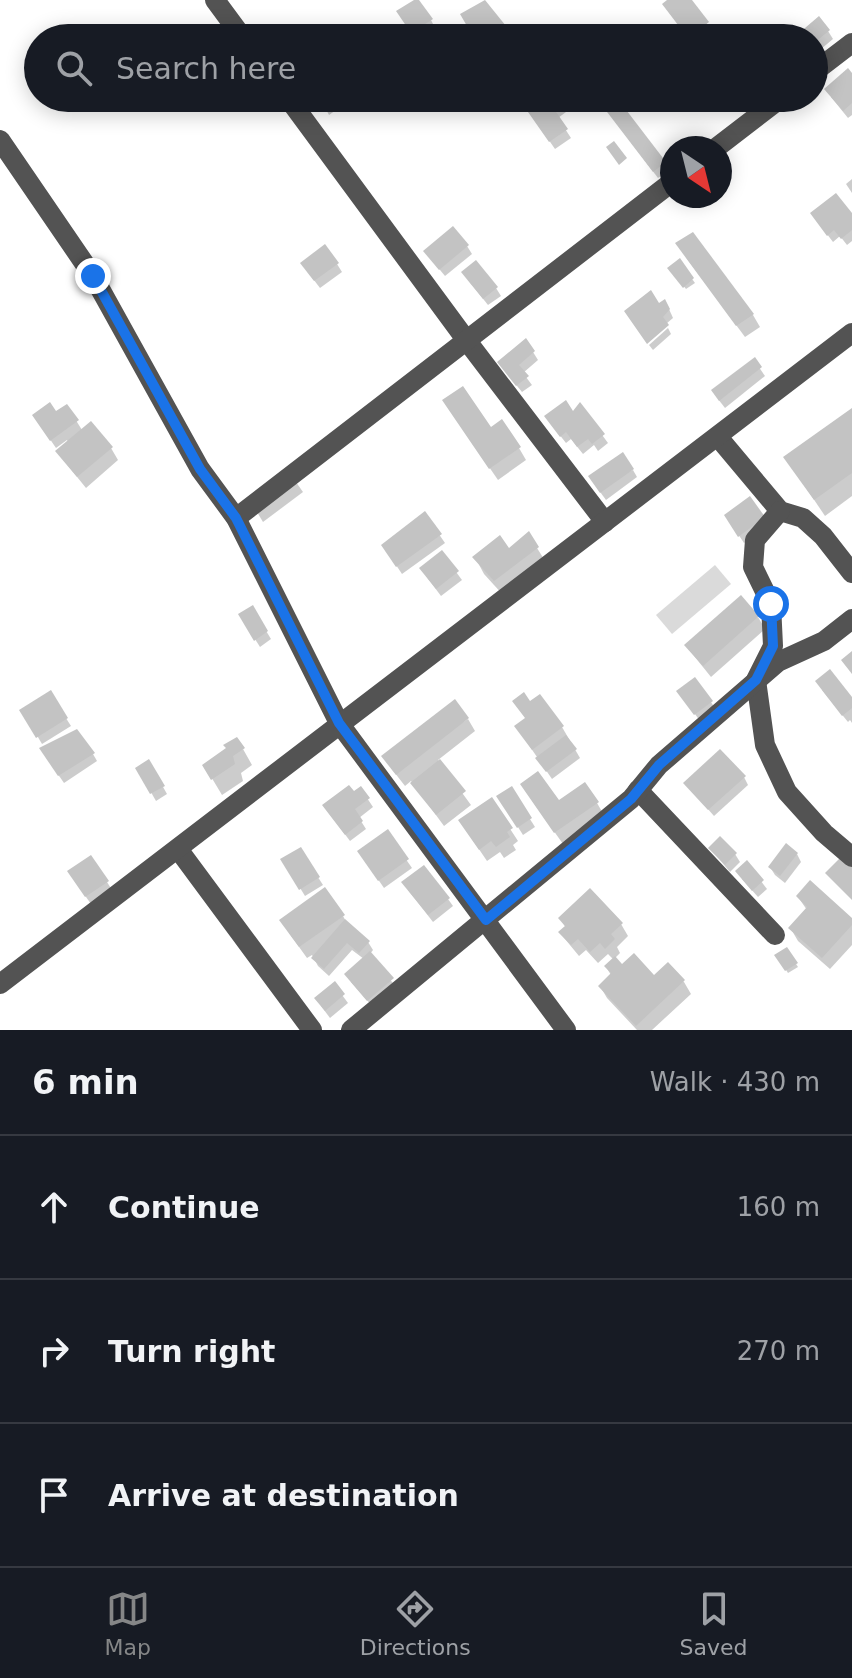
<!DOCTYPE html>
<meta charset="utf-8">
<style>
:root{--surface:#171b24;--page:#20242c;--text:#f1f3f6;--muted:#9ea1a6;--line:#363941;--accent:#858687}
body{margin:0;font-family:"DejaVu Sans",sans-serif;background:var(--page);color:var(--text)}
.compass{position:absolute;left:660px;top:136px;width:72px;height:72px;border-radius:50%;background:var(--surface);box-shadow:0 4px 20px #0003;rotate:145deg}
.stop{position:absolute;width:24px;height:24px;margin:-18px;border:6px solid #1a73e8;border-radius:50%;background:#fff}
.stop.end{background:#1a73e8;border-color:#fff;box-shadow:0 2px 8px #0008}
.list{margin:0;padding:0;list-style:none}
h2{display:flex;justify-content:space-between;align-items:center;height:104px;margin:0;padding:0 32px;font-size:34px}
h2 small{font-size:26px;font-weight:400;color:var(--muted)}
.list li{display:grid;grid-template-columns:52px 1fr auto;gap:24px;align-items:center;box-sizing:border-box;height:144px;padding:0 32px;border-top:2px solid var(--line)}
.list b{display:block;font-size:30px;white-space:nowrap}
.list em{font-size:26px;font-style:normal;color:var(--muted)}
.icon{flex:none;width:44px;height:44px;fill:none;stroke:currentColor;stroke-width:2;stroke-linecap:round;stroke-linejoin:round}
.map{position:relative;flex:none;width:852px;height:1030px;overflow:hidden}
.search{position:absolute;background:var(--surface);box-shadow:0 4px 20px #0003;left:24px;right:24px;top:24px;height:88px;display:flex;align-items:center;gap:20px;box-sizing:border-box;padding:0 28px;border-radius:44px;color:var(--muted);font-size:30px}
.sheet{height:536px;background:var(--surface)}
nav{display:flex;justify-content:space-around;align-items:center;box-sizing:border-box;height:112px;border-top:2px solid var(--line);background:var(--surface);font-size:22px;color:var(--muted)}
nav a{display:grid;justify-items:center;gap:4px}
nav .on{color:var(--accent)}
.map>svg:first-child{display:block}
.green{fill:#dadada}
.shadow{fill:#0003}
.building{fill:#c3c3c3}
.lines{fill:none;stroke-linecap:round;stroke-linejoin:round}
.minor{stroke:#535353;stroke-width:20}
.route{stroke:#1a73e8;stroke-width:10}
</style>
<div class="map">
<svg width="852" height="1030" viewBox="0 0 852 1030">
<rect width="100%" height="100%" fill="#fff"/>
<path class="green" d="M715 565 731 584 672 634 656 615Z"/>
<g class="shadow">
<path d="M671 0H690L711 30 702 38H689L669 12Z"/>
<path d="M399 12 431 20 435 28 416 38Z"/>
<path d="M828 31 833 39 815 54 814 38H803Z"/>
<path d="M852 76V115L848 118 831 97Z"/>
<path d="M320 98H353L329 115Z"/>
<path d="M531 98H557L566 112 558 118 571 138 555 149 528 110Z"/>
<path d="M611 116 664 163 669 171 658 178Z"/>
<path d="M852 179V193L846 184Z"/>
<path d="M852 217V241L847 245 840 236 833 242 817 221Z"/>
<path d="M467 246 472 254 445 276 431 259Z"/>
<path d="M685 256 753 315 760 327 745 337Z"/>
<path d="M679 261 695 283 686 289 672 272Z"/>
<path d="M337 264 342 272 320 288 307 271Z"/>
<path d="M468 280 496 288 501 296 488 305Z"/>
<path d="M658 306 669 309 673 318 646 341Z"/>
<path d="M668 328 671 334 653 350 649 345Z"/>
<path d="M533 352 538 360 523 373 532 385 522 392 504 370Z"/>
<path d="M754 360 765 376 725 408 718 399Z"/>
<path d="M580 405 608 443 598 451 594 445 583 454 571 439 566 443 551 424 573 415Z"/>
<path d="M67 406 82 430 111 448 118 460 86 488 57 452 68 442 67 440 56 448 39 423Z"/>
<path d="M852 411V496L825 516 786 458Z"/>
<path d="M452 413 490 430 519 448 526 460 498 480Z"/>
<path d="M633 470 637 477 606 500 595 485Z"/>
<path d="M291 475 303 492 263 522 254 507Z"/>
<path d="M425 514 445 543 402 574 388 553Z"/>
<path d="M726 516 768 526 744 543Z"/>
<path d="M537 548 547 564 504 596 484 574 475 557Z"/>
<path d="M442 553 462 580 441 596 426 576Z"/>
<path d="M252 608 271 639 260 647 240 615Z"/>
<path d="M758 617 765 629 711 677 686 646Z"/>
<path d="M822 690 852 700V723L850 720 848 722Z"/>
<path d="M50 693 71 726 42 744 22 710Z"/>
<path d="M684 699 711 702 716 710 700 721Z"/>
<path d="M530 704 562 727 580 758 552 779 524 738Z"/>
<path d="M468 719 475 731 438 760 471 805 444 826 411 781 405 786 391 768Z"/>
<path d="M243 749 252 765 241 773 243 781 222 795 204 765Z"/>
<path d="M93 754 97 761 64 783 46 757Z"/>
<path d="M149 762 167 794 156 801 137 768Z"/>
<path d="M744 777 748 785 714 816 686 784Z"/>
<path d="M361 789 373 807 359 818 366 829 350 841 329 813Z"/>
<path d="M511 789 535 827 523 835 499 797Z"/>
<path d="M529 796 558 803H597L604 815 563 844Z"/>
<path d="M491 800 518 841 513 845 516 850 504 858 500 852 487 861 468 833Z"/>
<path d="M387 832 412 868 384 888 364 859Z"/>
<path d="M710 848 735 854 740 862 730 872Z"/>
<path d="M300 849 323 885 305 896 283 860Z"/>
<path d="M797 854 801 862 785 883 775 875 770 867Z"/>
<path d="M747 863 767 889 758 897 742 879Z"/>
<path d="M74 880 107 882 112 890 91 904Z"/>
<path d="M408 890 448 899 453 906 433 922Z"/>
<path d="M798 897 852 921V945L830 969 798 941 791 929 807 910Z"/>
<path d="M343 916 348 925 368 942 373 950 370 954 396 987 373 1007 351 982 364 959 352 950 329 976 318 966 312 955 307 958 289 933Z"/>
<path d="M560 918 621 924 628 936 617 947 620 953 614 959 622 967 654 977 668 965 684 982 691 994 652 1030H637L607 998 600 986 611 975 606 967 614 960 608 954 598 963 586 950 579 956 560 933 566 928Z"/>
<path d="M787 950 798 967 788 973 777 956Z"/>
<path d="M334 984 348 1003 330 1018 321 1006Z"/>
</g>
<g class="building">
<path d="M414 0H419L433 19 411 33 396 11Z"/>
<path d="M485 0 510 31 504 38H474L460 14Z"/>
<path d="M667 0H692L709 22 688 38 662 4Z"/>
<path d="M819 16 830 30 814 43V38H802L798 34Z"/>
<path d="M848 68 852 73V103L843 111 824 89Z"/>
<path d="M317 98H338L323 108Z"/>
<path d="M527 98H559L563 103 554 109 568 129 549 142 521 102Z"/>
<path d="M617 98 666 162 653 172 604 108Z"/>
<path d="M614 141 627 158 619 165 606 147Z"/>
<path d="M836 193 852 213V230L841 239 834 230 827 236 810 213Z"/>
<path d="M453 226 469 245 439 270 423 251Z"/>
<path d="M693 232 754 314 736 326 675 243Z"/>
<path d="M325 244 339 263 314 281 300 263Z"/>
<path d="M680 258 694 278 683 288 667 268Z"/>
<path d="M476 260 498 287 483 299 461 272Z"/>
<path d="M651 290 659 303 665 299 670 309 663 317 669 325 647 344 624 311Z"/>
<path d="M526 338 535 351 519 365 529 376 516 386 497 362Z"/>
<path d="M755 357 762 367 719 401 711 390Z"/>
<path d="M463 386 491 427 502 419 521 447 489 469 442 400Z"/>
<path d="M566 400 573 411 580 402 605 434 592 444 588 439 577 447 566 432 560 437 544 416Z"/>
<path d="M50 402 56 411 67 404 79 420 50 441 32 415Z"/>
<path d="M852 408V473L814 500 783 457Z"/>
<path d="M91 421 113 447 77 477 55 451Z"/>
<path d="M623 452 634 469 600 493 588 476Z"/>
<path d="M750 496 765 517 738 537 724 515Z"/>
<path d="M425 511 442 534 396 567 381 545Z"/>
<path d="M529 531 539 547 494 581 472 557 500 535 509 548Z"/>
<path d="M442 550 459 571 436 589 419 568Z"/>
<path d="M741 595 759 616 703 666 684 645Z"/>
<path d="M253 605 268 631 254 641 238 614Z"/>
<path d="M852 651V674L841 660Z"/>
<path d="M830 669 852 697V708L842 716 815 681Z"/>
<path d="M695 677 713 701 694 715 676 691Z"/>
<path d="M51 690 68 718 36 738 19 710Z"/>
<path d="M524 692 530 701 540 694 564 726 532 750 514 726 525 718 512 701Z"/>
<path d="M455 699 469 718 396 775 381 756Z"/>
<path d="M77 729 95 753 58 776 39 748Z"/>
<path d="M566 735 577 749 546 772 535 758Z"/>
<path d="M237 737 245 748 233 756 235 764 211 780 202 765 226 748 223 745Z"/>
<path d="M720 749 746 776 708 810 683 783Z"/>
<path d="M149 759 165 786 150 794 135 768Z"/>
<path d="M440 759 466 791 436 815 410 783Z"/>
<path d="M538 771 559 800 585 782 599 802 554 833 520 784Z"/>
<path d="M349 785 354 791 361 786 370 798 355 809 363 821 345 835 322 805Z"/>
<path d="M512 786 532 818 517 828 496 796Z"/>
<path d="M492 797 513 828 507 832 510 837 496 847 491 841 479 850 458 820Z"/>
<path d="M388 829 409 859 378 881 357 851Z"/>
<path d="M720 836 737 853 725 865 708 848Z"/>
<path d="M786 843 798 853 780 876 768 867Z"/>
<path d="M301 847 320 877 299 890 280 859Z"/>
<path d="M91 855 109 881 85 897 67 871Z"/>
<path d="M842 856 852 866V900L825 873Z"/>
<path d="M747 860 764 880 752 891 735 871Z"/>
<path d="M424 865 450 898 428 915 401 882Z"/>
<path d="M810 880 852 918V925L822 958 788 928 807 907 796 896Z"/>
<path d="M325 887 345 915 299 947 279 920Z"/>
<path d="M590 888 623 923 611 934 615 939 605 949 600 943 590 952 578 939 571 945 558 932 565 926 558 918Z"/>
<path d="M345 919 370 941 359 953 347 943 324 969 311 958Z"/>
<path d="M787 947 798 963 785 971 774 955Z"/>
<path d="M370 951 394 978 367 1001 344 974Z"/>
<path d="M634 953 654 975 668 962 685 980 636 1026 598 986 611 973 604 966 615 956 622 964Z"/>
<path d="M335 981 345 994 325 1011 314 998Z"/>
</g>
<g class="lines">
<g class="minor">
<path d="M215 0 243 38"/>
<path d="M814 72 852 43"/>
<path d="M288 98 467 341 605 522"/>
<path d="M0 140 93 276 200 469 236 518 339 723 566 1030"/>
<path d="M716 148 781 98"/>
<path d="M723 443 780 511 803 518 823 536 852 573"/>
<path d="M780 511 755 540 753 567 771 604 773 646 756 680 765 745 787 792 824 833 852 857"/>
<path d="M236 518 672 182"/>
<path d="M638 790 775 935"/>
<path d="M178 849 312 1030"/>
<path d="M0 984 852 333"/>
<path d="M351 1030 631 799 659 765 778 662 824 641 852 619"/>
</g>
</g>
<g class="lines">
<path class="route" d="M93 276 200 469 236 518 339 723 486 920 631 799 659 765 756 680 773 646 771 604"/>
</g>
</svg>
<svg class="compass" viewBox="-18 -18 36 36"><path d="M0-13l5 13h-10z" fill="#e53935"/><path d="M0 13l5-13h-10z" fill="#9ea1a6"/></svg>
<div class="stop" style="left:771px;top:604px"></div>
<div class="stop end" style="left:93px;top:276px"></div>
<div class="search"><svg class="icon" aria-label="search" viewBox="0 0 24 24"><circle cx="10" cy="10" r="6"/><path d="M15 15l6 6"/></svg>Search here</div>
</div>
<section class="sheet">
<h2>6 min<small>Walk · 430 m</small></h2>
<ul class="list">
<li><svg class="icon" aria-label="ahead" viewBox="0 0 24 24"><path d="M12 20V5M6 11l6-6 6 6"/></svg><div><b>Continue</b></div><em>160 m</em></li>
<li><svg class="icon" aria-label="right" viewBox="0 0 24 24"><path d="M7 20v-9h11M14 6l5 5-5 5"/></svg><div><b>Turn right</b></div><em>270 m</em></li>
<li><svg class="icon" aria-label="arrive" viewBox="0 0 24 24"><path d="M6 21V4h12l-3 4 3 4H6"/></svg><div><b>Arrive at destination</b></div></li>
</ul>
</section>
<nav>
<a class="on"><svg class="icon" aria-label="map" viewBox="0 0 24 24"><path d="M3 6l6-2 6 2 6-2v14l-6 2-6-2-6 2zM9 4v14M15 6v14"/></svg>Map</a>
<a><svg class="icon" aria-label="directions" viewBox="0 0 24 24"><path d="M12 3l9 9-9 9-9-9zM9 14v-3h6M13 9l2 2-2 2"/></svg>Directions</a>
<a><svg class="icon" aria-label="saved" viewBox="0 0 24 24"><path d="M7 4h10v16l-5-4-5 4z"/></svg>Saved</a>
</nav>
